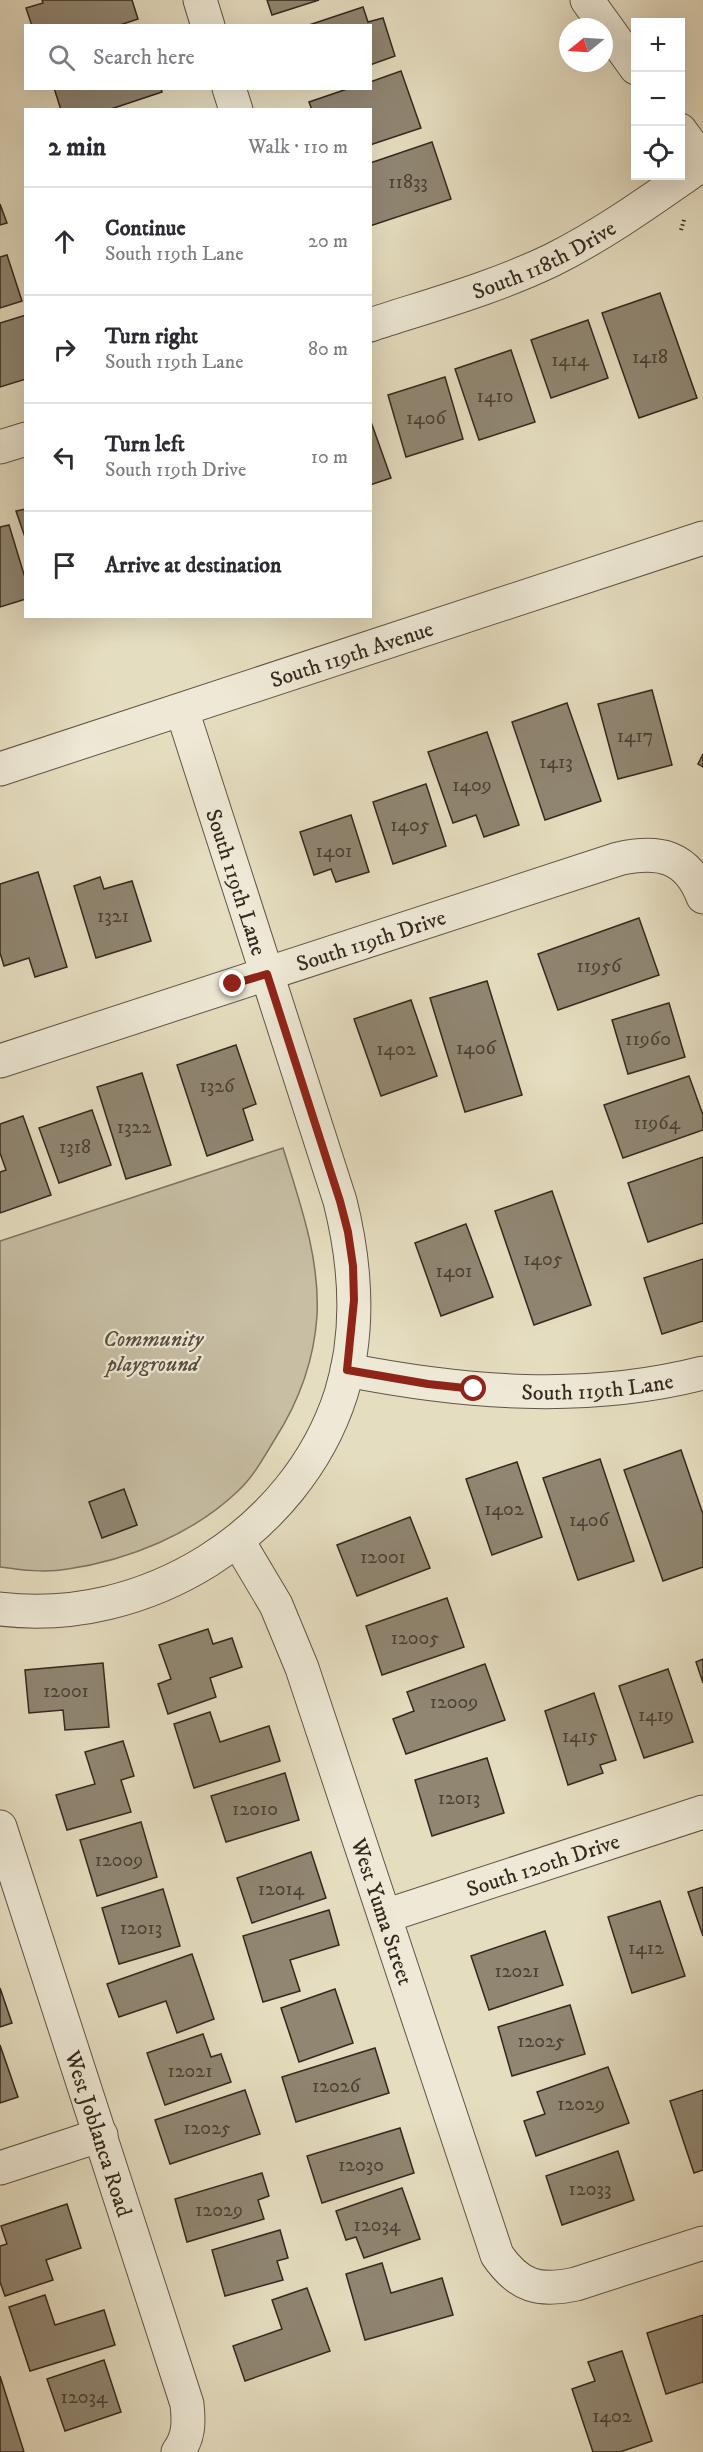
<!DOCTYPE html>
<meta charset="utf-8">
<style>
:root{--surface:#fff;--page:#f7f7f7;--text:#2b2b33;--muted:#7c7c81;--line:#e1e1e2}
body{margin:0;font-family:"IM FELL DW Pica",serif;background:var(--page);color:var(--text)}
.controls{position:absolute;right:18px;top:18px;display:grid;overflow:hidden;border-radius:0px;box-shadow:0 6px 24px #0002}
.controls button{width:54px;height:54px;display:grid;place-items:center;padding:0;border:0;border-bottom:2px solid var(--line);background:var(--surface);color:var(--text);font:30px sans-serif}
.compass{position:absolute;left:559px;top:18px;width:54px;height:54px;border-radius:50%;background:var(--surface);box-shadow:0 6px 24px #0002;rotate:252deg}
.stop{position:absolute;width:18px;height:18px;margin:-14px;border:4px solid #8f2418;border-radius:50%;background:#fff}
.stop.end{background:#8f2418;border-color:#fff;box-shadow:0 2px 6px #0008}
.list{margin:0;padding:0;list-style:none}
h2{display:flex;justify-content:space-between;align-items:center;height:78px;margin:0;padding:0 24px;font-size:26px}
h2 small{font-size:20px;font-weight:400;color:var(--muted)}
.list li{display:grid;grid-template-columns:39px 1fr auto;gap:18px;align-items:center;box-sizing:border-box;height:108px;padding:0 24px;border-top:2px solid var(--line)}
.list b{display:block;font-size:22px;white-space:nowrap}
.list p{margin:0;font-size:20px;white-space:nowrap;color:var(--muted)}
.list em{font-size:20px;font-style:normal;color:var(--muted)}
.icon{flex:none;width:33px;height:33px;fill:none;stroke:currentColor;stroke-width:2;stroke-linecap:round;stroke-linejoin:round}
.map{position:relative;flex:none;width:703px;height:2452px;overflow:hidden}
.search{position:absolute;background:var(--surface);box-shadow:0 6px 24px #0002;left:24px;top:24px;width:348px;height:66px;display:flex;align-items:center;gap:15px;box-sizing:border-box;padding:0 21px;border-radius:0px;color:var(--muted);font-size:22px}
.panel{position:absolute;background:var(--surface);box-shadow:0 6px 24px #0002;left:24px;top:108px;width:348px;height:510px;border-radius:0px}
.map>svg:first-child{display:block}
.green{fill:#c7bea4;stroke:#7e7361;stroke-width:1.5}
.building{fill:#908672;stroke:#34281e;stroke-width:1.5}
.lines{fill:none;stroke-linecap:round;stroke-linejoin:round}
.minor-casing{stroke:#605546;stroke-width:35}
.tertiary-casing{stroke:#605546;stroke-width:35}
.path{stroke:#34281e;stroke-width:4;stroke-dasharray:1.5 3;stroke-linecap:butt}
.minor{stroke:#eee9d6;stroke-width:33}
.tertiary{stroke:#eee9d6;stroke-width:33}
.route{stroke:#8f2418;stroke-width:8}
.labels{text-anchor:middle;stroke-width:4.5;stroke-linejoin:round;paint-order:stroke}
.number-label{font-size:20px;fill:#4b4033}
.street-label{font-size:22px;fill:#34281e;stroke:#eee9d6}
.park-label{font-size:22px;font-style:italic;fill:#594e40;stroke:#eee9d6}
</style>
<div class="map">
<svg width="703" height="2452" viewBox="0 0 703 2452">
<rect width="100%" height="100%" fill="#e5ddc0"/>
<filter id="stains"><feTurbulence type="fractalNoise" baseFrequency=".00333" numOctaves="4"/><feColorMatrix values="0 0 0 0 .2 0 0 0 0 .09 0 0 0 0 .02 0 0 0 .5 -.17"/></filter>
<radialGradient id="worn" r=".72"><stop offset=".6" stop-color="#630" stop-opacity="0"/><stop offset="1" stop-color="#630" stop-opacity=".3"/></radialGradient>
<path class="green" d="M283 1148C300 1203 320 1258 317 1316 314 1360 298 1403 275 1439 264 1457 254 1476 238 1491 193 1534 129 1560 68 1569 45 1573 22 1570 0 1567V1241Z"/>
<g class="building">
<path d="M42 0H132L138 19 117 26H32L26 8 43 3Z"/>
<path d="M267 0H319L272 15Z"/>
<path d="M363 7 368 22 383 18 395 56 370 65V26H306Z"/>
<path d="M401 71 421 128 370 145V110H312L309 102 350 88H370V82Z"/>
<path d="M54 88H161L162 92 108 110H61Z"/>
<path d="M432 142 451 199 370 226V163Z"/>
<path d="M0 204 7 223 0 225Z"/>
<path d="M7 255 22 301 0 308V257Z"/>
<path d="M660 293 697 398 639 418 602 313Z"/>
<path d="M26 315V379L0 387V323Z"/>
<path d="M588 320 608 378 551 398 531 340Z"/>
<path d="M511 350 535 422 479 440 455 369Z"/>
<path d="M445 377 463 439 406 457 388 395Z"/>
<path d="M370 419 391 478 370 485Z"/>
<path d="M26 509V540L16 511Z"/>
<path d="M9 525 26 581V599L0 607V527Z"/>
<path d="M652 690 672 765 618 779 598 704Z"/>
<path d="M567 703 601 801 545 820 512 722Z"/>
<path d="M487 732 519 825 484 837 476 815 453 823 428 752Z"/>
<path d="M703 754V767L698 764Z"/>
<path d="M426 784 446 846 393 864 373 802Z"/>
<path d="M351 815 369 872 336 882 331 869 314 875 300 832Z"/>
<path d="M38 872 67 967 35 977 29 958 4 966 0 953V884Z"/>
<path d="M100 877 104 889 132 881 151 941 96 958 74 886Z"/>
<path d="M639 918 659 975 558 1010 538 954Z"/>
<path d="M487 981 522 1095 465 1112 430 998Z"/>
<path d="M411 1000 437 1076 381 1096 354 1019Z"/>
<path d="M669 1003 685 1057 628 1074 612 1020Z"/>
<path d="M236 1045 256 1104 243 1109 253 1140 207 1156 177 1065Z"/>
<path d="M142 1073 171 1165 126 1179 97 1087Z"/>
<path d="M689 1076 703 1115V1130L623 1158 604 1105Z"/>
<path d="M92 1110 111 1165 59 1183 39 1128Z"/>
<path d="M23 1116 51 1195 0 1213V1172L6 1170 0 1153V1124Z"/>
<path d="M703 1157V1223L648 1242 628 1183Z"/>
<path d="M552 1191 591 1305 534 1325 495 1211Z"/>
<path d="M466 1224 493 1297 441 1316 415 1243Z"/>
<path d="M703 1259V1321L662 1334 644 1278Z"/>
<path d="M681 1450 703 1514V1567L663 1581 624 1470Z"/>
<path d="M600 1459 634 1561 578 1580 543 1478Z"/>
<path d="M517 1462 542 1537 492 1555 466 1479Z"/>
<path d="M124 1489 137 1525 102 1538 89 1502Z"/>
<path d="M410 1517 430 1568 357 1596 337 1545Z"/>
<path d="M447 1598 464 1647 382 1675 366 1626Z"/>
<path d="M208 1629 213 1644 232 1638 242 1667 210 1678 216 1697 168 1714 158 1684 171 1679 159 1645Z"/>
<path d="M703 1659V1683L696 1662Z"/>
<path d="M103 1663 109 1727 65 1730 63 1710 29 1713 25 1670Z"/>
<path d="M485 1664 505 1720 406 1754 393 1719 414 1711 407 1692Z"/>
<path d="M668 1669 693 1742 644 1758 619 1686Z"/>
<path d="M594 1693 616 1760 600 1765 603 1773 568 1785 545 1711Z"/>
<path d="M210 1712 220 1742 269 1726 280 1761 194 1788 174 1724Z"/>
<path d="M123 1741 134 1776 121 1780 131 1812 67 1830 56 1795 95 1784 85 1752Z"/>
<path d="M487 1758 504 1813 432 1836 415 1780Z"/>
<path d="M285 1773 299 1820 226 1842 211 1796Z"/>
<path d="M141 1822 157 1877 97 1896 80 1840Z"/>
<path d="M311 1852 326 1898 252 1923 237 1878Z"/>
<path d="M703 1887V1936L688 1892Z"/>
<path d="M163 1889 180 1946 119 1964 102 1908Z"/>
<path d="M660 1901 685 1976 632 1993 608 1917Z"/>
<path d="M329 1910 339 1945 290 1960 300 1991 263 2002 243 1936Z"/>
<path d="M545 1931 563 1985 489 2010 471 1956Z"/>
<path d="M192 1954 214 2019 177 2033 166 2001 119 2017 107 1984Z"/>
<path d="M0 1988 12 2023 0 2027Z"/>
<path d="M335 1989 353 2043 299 2062 281 2008Z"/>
<path d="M570 2005 585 2054 512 2076 498 2027Z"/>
<path d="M203 2034 211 2057 221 2054 231 2082 165 2105 147 2053Z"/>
<path d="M0 2045 18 2097 0 2103Z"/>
<path d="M375 2048 389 2093 296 2122 282 2077Z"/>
<path d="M608 2067 629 2123 536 2156 524 2121 545 2114 537 2092Z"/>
<path d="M245 2090 260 2134 170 2164 155 2120Z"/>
<path d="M703 2090V2170L694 2173 670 2101Z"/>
<path d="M400 2128 414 2173 322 2203 307 2156Z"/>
<path d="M618 2151 634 2200 562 2225 546 2176Z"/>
<path d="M262 2173 269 2196 258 2200 264 2219 187 2242 175 2199Z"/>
<path d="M402 2188 420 2239 364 2258 356 2237 346 2240 336 2211Z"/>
<path d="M67 2204 81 2248 46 2260 53 2280 5 2296 0 2282V2246L7 2244 1 2226Z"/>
<path d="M280 2230 288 2258 277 2261 283 2280 225 2296 212 2250Z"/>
<path d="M382 2263 391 2293 442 2278 453 2315 365 2340 346 2274Z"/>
<path d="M307 2288 330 2351 245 2381 233 2346 282 2329 272 2300Z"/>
<path d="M45 2295 55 2325 104 2310 115 2345 30 2371 9 2307Z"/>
<path d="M703 2315V2382L666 2394 647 2333Z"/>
<path d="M622 2351 652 2441 620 2452H593L572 2389 595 2381 588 2362Z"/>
<path d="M104 2360 121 2412 65 2431 47 2379Z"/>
<path d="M0 2376 24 2452H0Z"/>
</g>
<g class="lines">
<defs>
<g id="minor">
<path d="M200 0 208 26"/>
<path d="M229 88 236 110"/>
<path id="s1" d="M370 325C431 305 494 288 552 260 606 233 654 198 703 164"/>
<path d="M0 447 26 439"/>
<path id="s2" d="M0 1061 618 859C658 850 687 855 703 897"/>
<path id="s3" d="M347 1370C465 1393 585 1403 703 1373"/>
<path id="s4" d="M238 1541 276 1605 302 1668 497 2255C519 2287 539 2292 576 2284L703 2243"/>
<path d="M0 1609C145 1627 296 1534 341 1394 361 1330 356 1265 340 1201L182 710"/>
<path id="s5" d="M0 1827 187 2404C189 2423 189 2437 178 2452"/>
<path id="s6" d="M385 1916 703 1812"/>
<path d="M0 2168 101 2135"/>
</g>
<g id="tertiary">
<path d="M587 0 636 68"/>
<path d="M680 130 703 161"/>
<path id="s7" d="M0 769 703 538"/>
</g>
</defs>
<use href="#minor" class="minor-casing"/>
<use href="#tertiary" class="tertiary-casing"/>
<g class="path">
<path d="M635 161H636"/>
<path d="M681 230 684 220"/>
</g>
<use href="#minor" class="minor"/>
<use href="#tertiary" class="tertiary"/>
</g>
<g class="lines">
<path class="route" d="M233 984 267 974 340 1201 348 1232 353 1266 354 1300 347 1370 428 1384 474 1389"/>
</g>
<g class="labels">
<g class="number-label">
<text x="408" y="188">11833</text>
<text x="650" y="363">1418</text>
<text x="570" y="366">1414</text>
<text x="495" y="402">1410</text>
<text x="426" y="424">1406</text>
<text x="635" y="742">1417</text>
<text x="556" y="768">1413</text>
<text x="472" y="791">1409</text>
<text x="410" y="831">1405</text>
<text x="334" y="857">1401</text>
<text x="113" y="922">1321</text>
<text x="599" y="972">11956</text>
<text x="648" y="1045">11960</text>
<text x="476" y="1054">1406</text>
<text x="396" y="1055">1402</text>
<text x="217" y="1092">1326</text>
<text x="657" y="1129">11964</text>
<text x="134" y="1133">1322</text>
<text x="75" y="1153">1318</text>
<text x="543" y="1265">1405</text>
<text x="454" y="1277">1401</text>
<text x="504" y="1515">1402</text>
<text x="589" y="1526">1406</text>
<text x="383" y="1563">12001</text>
<text x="415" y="1644">12005</text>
<text x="66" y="1697">12001</text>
<text x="454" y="1708">12009</text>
<text x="656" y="1721">1419</text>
<text x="580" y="1742">1415</text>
<text x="459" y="1804">12013</text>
<text x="255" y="1815">12010</text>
<text x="119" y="1866">12009</text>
<text x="281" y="1895">12014</text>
<text x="141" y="1934">12013</text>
<text x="646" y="1954">1412</text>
<text x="517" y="1977">12021</text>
<text x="541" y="2047">12025</text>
<text x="190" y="2077">12021</text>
<text x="336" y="2092">12026</text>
<text x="581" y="2110">12029</text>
<text x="207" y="2134">12025</text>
<text x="361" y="2171">12030</text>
<text x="590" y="2195">12033</text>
<text x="219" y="2216">12029</text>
<text x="377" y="2231">12034</text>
<text x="84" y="2403">12034</text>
<text x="612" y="2422">1402</text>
</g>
<g class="street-label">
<text dy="8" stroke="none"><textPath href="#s1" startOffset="186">South 118th Drive</textPath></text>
<text dy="8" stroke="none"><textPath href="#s7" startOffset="370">South 119th Avenue</textPath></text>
<text transform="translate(237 882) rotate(72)" y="8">South 119th Lane</text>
<text dy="8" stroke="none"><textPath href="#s2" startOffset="390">South 119th Drive</textPath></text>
<text dy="8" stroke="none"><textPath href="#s3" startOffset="252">South 119th Lane</textPath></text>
<text dy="8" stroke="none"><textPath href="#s6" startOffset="166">South 120th Drive</textPath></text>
<text dy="8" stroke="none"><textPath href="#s4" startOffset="399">West Yuma Street</textPath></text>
<text dy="8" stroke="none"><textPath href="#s5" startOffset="322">West Joblanca Road</textPath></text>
</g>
<g class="park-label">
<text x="153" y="1346">Community<tspan x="153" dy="25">playground</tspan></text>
</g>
</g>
<rect width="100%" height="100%" filter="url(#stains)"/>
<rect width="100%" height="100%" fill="url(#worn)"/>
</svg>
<div class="controls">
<button>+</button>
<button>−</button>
<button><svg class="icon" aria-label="locate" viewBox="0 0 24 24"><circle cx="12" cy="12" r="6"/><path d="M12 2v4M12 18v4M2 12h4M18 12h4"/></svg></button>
</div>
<svg class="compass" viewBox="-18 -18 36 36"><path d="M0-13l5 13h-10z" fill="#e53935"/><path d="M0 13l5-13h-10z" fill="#7c7c81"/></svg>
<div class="stop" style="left:474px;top:1389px"></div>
<div class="stop end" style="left:233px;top:984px"></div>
<div class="search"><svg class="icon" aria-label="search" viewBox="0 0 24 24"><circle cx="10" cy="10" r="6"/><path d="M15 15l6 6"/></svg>Search here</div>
<section class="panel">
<h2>2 min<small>Walk · 110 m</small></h2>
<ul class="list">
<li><svg class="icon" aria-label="ahead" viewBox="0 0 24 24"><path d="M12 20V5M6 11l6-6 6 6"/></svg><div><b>Continue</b><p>South 119th Lane</p></div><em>20 m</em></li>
<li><svg class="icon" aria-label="right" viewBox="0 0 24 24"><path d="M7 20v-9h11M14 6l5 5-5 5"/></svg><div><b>Turn right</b><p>South 119th Lane</p></div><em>80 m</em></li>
<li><svg class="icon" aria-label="left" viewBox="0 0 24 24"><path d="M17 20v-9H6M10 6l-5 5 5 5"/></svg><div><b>Turn left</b><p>South 119th Drive</p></div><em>10 m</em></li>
<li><svg class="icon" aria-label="arrive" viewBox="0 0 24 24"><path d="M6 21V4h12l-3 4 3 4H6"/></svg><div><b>Arrive at destination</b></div></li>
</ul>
</section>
</div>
